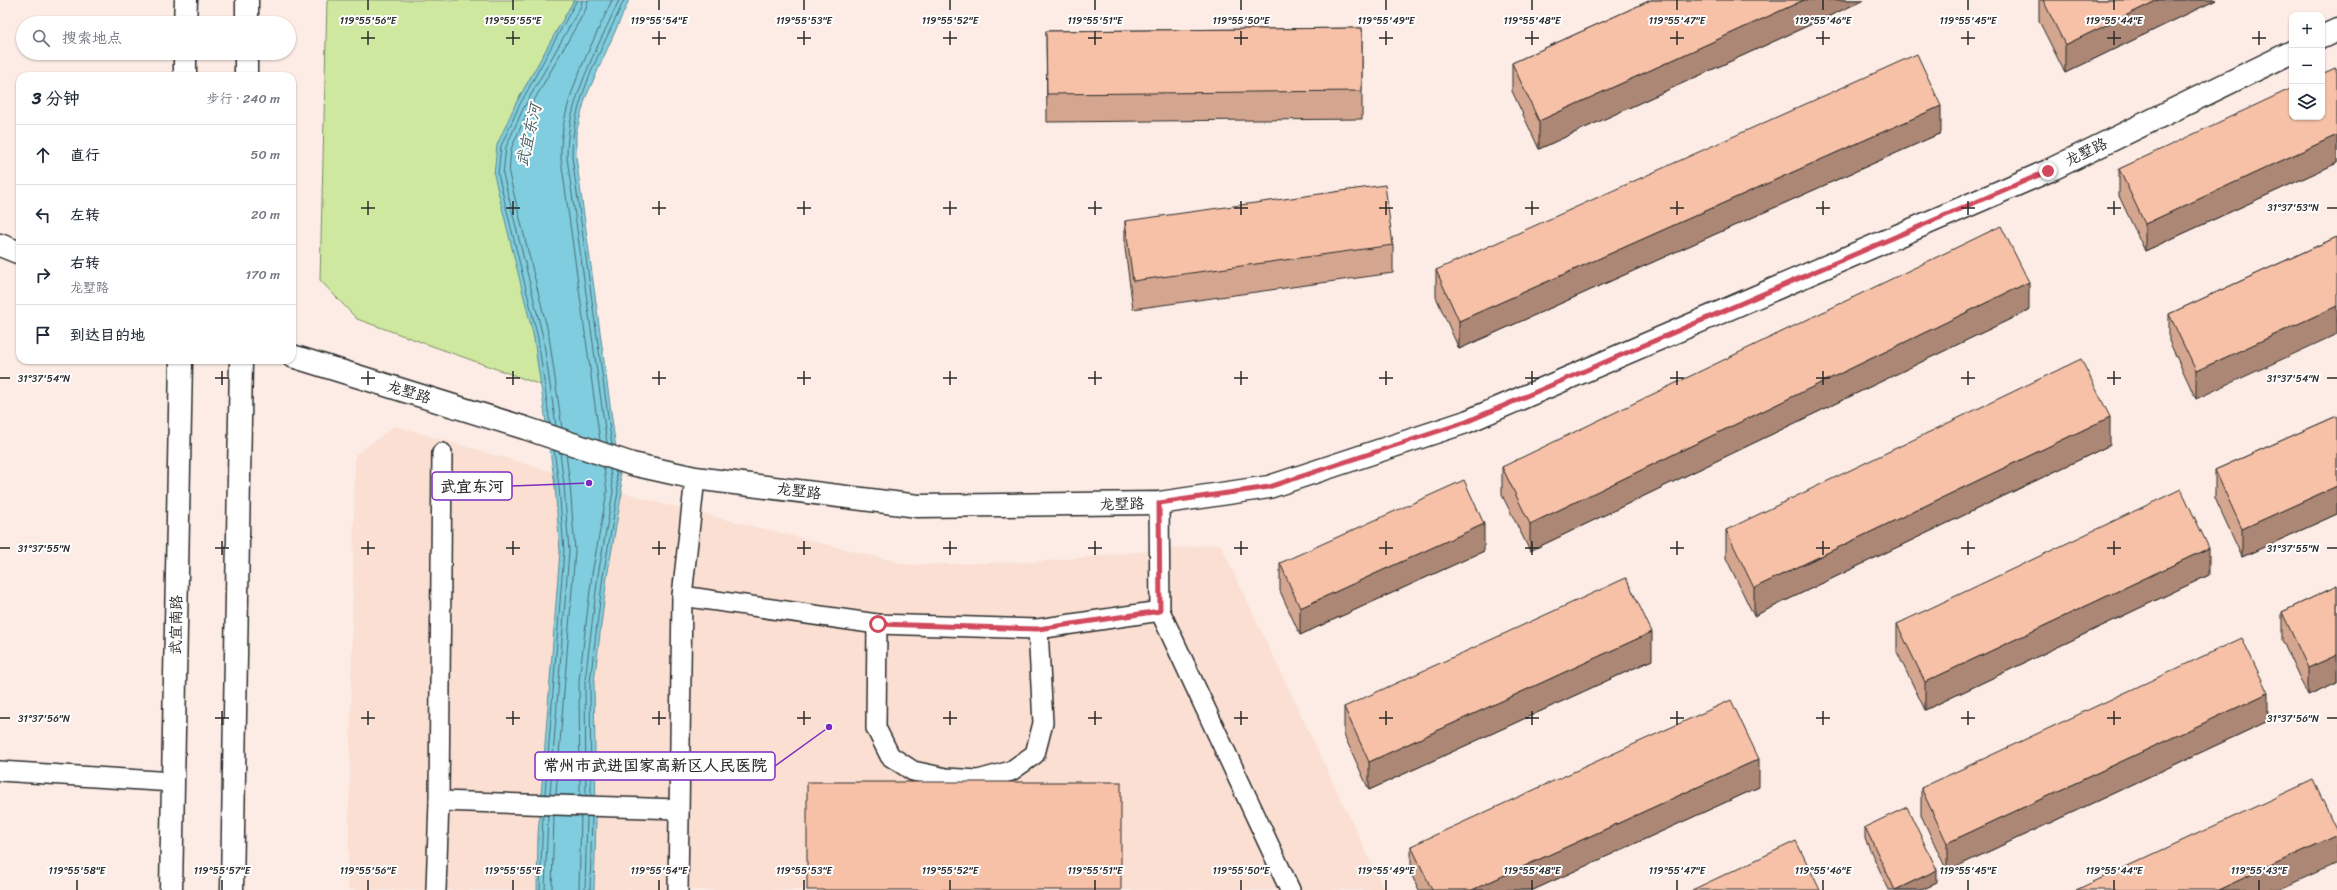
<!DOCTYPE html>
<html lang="zh">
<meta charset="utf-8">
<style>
:root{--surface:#fff;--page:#f6f6f7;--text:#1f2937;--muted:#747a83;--line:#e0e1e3}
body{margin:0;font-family:Sriracha,"LXGW WenKai TC",sans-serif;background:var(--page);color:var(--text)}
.controls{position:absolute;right:12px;top:12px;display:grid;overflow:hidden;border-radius:8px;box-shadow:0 1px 3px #0004}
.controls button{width:36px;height:36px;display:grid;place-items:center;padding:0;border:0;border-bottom:1px solid var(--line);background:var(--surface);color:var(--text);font:20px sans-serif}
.stop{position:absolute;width:12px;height:12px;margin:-9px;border:3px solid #d1495b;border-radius:50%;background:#fff}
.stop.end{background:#d1495b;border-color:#fff;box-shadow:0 1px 4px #0008}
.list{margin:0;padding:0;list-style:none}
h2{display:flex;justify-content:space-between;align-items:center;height:52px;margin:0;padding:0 16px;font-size:17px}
h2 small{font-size:13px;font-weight:400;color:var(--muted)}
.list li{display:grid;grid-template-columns:26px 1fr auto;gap:12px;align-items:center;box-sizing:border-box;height:60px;padding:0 16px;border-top:1px solid var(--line)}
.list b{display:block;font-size:15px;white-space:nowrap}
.list p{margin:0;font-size:13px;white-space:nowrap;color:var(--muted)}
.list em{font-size:13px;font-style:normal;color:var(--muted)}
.icon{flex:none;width:22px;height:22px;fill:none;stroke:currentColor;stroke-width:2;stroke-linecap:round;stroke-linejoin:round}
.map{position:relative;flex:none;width:2337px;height:890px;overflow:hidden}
.search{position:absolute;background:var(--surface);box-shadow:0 1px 3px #0004;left:16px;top:16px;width:280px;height:44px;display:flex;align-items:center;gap:10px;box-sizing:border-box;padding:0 14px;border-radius:22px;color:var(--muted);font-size:15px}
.panel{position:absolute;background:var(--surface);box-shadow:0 1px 3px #0004;left:16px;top:72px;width:280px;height:292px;border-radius:12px}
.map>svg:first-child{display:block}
.built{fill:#fadfd2}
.green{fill:#cee89f;stroke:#7c8a65}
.water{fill:#7fcdde;stroke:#5d8c96}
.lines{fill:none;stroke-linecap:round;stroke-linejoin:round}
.shore{stroke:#4d6c73;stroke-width:1}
.service-casing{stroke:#2b2b2b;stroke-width:22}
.tertiary-casing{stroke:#2b2b2b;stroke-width:25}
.primary-casing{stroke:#2b2b2b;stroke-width:25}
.service{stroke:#fff;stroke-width:19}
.tertiary{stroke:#fff;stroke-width:22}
.primary{stroke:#fff;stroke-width:22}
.wall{fill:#d4a690;stroke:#2b2b2b}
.shaded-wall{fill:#ac8775;stroke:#2b2b2b}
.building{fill:#f6c1a7;stroke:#2b2b2b}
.route{stroke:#d1495b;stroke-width:5}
.ticks{fill:none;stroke:#2b2b2b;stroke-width:1.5}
.labels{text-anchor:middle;stroke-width:4;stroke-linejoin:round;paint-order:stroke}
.street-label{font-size:15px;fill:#2b2b2b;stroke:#fff}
.water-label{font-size:16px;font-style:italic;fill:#445c61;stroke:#fff}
.ticks-label{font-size:10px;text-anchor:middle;fill:#2b2b2b;stroke:#fff;stroke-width:4;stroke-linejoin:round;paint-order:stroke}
.leader{fill:none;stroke:#7b2cbf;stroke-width:1.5}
.callout-dot{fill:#7b2cbf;stroke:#fff;stroke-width:1.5}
.callout{fill:#fff;stroke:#7b2cbf;stroke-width:1.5}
.callout-label{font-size:16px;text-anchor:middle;font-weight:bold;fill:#2b2b2b}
</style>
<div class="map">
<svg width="2337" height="890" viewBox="0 0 2337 890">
<rect width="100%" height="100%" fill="#fcece5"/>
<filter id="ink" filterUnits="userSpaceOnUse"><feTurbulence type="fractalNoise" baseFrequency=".025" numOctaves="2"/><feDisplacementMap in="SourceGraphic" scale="8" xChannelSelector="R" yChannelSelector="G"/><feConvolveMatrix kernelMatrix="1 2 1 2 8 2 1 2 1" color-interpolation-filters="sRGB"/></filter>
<g filter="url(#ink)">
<path class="built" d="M395 426 663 504 909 565 1036 562 1220 544 1384 890H348L355 455Z"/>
<path class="green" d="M327 0H574L515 105 534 338 541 385 357 319 320 280Z"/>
<path class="water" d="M574 0H629L585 99 576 133V157L622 492 607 577 594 682 596 821 594 890H537L538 835 560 551 555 486 534 338 494 175 497 145 515 105Z"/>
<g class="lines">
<g class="shore">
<path d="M550 424 538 338 498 174 501 146 519 106 577 0"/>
<path d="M556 426 543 337 503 174 506 147 523 109 581 6 582 0"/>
<path d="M562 428 549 336 509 174 511 149 528 111 586 9 588 0"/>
<path d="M600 441 561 159C559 102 590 50 612 0"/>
<path d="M607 443 567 158C566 102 597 50 619 0"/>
<path d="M612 445 572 157C571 101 602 50 624 0"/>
<path d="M545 794 564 551 559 486 554 450"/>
<path d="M550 794 569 551 564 485 560 452"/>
<path d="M556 794 575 551 570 484 566 454"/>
<path d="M580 795 579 681 592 574 607 492 604 467"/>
<path d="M586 795 585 681 598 575 613 492 610 469"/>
<path d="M591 796 590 682 603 576 618 492 616 471"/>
<path d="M540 890 543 815"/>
<path d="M545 890 548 815"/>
<path d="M552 890 554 815"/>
<path d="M579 890 581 816"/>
<path d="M585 890 587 816"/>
<path d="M590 890 592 817"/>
</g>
<defs>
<g id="service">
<path d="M1159 503 1160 611 1290 890"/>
<path d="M682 596 877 624 1038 629 1160 611"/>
<path d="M877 624 876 728 890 756 913 771 946 778 978 780 1011 771 1035 754 1043 723 1038 629"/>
<path d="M0 771 173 782"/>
<path d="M439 801 678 809"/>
<path d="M436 890 439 801 442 453"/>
<path d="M678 890 682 596 695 478"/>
</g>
<g id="tertiary">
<path d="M2322 37 2337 30"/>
<path d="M0 245 20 253"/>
<path d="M292 356 525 428 632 464 695 478 918 506 1159 503 1269 487 1466 422 2048 171 2292 52"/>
</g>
<g id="primary">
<path d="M185 23 186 0"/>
<path d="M247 23V0"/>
<path d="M185 76V53"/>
<path d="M246 76V53"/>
<path d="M171 890 181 360"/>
<path d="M232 890 241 360"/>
</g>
</defs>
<use href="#service" class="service-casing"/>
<use href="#tertiary" class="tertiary-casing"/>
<use href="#primary" class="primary-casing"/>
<use href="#service" class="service"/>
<use href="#tertiary" class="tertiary"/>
<use href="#primary" class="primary"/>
</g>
<g class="wall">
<path d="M1651 0H1864L1539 149 1512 91V63Z"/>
<path d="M2039 0H2216L2065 73 2039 21Z"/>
<path d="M1362 28V119L1047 122 1046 31Z"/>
<path d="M2337 73V163L2145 251 2119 196V169Z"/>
<path d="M1941 133 1459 349 1436 297V270Z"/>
<path d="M1125 221 1393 245V273L1133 309 1125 248Z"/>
<path d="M2337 237 2196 399 2169 341V314Z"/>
<path d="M2029 310 1530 551 1502 495V467Z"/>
<path d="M2337 416V514L2242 557 2215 498V470Z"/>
<path d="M2110 445 1754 616 1726 558V530Z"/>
<path d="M1484 551 1300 635 1280 591V563Z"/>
<path d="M2209 575 1925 710 1897 652V624Z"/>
<path d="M2337 586V683L2308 696 2282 640V612Z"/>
<path d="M1652 660 1369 790 1344 735V707Z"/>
<path d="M2268 721 1947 871 1921 815V788Z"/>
<path d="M1759 787 1533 890H1419L1411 874V846Z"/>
<path d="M1865 827 1937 883 1921 890H1889L1865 839Z"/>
</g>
<g class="shaded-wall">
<path d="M1804 0H1864L1539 149V121Z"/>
<path d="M2158 0H2216L2065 73V45Z"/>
<path d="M1941 106V133L1459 349V321Z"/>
<path d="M2337 135V163L2145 251V224Z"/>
<path d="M2029 282V310L1530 551V524Z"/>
<path d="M2337 306V334L2196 399V371Z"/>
<path d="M2110 417V445L1754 616V588Z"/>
<path d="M2337 486V514L2242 557V529Z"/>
<path d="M1484 524V551L1300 635V608Z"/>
<path d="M2209 548V575L1925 710V682Z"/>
<path d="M1652 632V660L1369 790V762Z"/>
<path d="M2337 655V683L2308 696V668Z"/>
<path d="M2268 693V721L1947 871V843Z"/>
<path d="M1759 759V787L1533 890H1472Z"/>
<path d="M2337 835V863L2278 890H2218Z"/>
<path d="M1937 870V883L1921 890H1895Z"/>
</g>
<g class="building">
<path d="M1651 0H1804L1539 121 1512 63Z"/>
<path d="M2043 0H2158L2065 45Z"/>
<path d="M1362 28V91L1047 94 1046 31Z"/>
<path d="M1917 54 1941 106 1459 321 1436 270Z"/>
<path d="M2335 68 2337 73V135L2145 224 2119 169 2292 88V117H2322V74Z"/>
<path d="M1385 185 1393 245 1133 281 1125 221Z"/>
<path d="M2001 226 2029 282 1530 524 1502 467Z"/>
<path d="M2337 237V306L2196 371 2169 314Z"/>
<path d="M2081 359 2110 417 1754 588 1726 530Z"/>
<path d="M2337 416V486L2242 529 2215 470Z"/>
<path d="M1464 480 1484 524 1300 608 1280 563Z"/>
<path d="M2181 489 2209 548 1925 682 1897 624Z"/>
<path d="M1626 578 1652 632 1369 762 1344 707Z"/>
<path d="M2337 586V655L2308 668 2282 612Z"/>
<path d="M2242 638 2268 693 1947 843 1921 788Z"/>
<path d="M1731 700 1759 759 1472 890H1432L1411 846Z"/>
<path d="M2313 780 2337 831V835L2218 890H2076Z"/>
<rect x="807" y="782" width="314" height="108"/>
<path d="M1907 807 1937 870 1895 890 1865 827Z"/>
<path d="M1796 841 1820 890H1692Z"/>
</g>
</g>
<g class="lines" filter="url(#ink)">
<path class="route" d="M878 624 1038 629 1160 611 1159 503 1269 487 1466 422 2048 171"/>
</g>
<path class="ticks" d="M368 0V10M513 0V10M659 0V10M804 0V10M950 0V10M1095 0V10M1241 0V10M1386 0V10M1532 0V10M1677 0V10M1823 0V10M1968 0V10M2114 0V10M368 31V45M513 31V45M659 31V45M804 31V45M950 31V45M1095 31V45M1241 31V45M1386 31V45M1532 31V45M1677 31V45M1823 31V45M1968 31V45M2114 31V45M2259 31V45M361 38H375M506 38H520M652 38H666M797 38H811M943 38H957M1088 38H1102M1234 38H1248M1379 38H1393M1525 38H1539M1670 38H1684M1816 38H1830M1961 38H1975M2107 38H2121M2252 38H2266M368 201V215M513 201V215M659 201V215M804 201V215M950 201V215M1095 201V215M1241 201V215M1386 201V215M1532 201V215M1677 201V215M1823 201V215M1968 201V215M2114 201V215M361 208H375M506 208H520M652 208H666M797 208H811M943 208H957M1088 208H1102M1234 208H1248M1379 208H1393M1525 208H1539M1670 208H1684M1816 208H1830M1961 208H1975M2107 208H2121M2327 208H2337M222 371V385M368 371V385M513 371V385M659 371V385M804 371V385M950 371V385M1095 371V385M1241 371V385M1386 371V385M1532 371V385M1677 371V385M1823 371V385M1968 371V385M2114 371V385M0 378H10M215 378H229M361 378H375M506 378H520M652 378H666M797 378H811M943 378H957M1088 378H1102M1234 378H1248M1379 378H1393M1525 378H1539M1670 378H1684M1816 378H1830M1961 378H1975M2107 378H2121M2327 378H2337M222 541V555M368 541V555M513 541V555M659 541V555M804 541V555M950 541V555M1095 541V555M1241 541V555M1386 541V555M1532 541V555M1677 541V555M1823 541V555M1968 541V555M2114 541V555M0 548H10M215 548H229M361 548H375M506 548H520M652 548H666M797 548H811M943 548H957M1088 548H1102M1234 548H1248M1379 548H1393M1525 548H1539M1670 548H1684M1816 548H1830M1961 548H1975M2107 548H2121M2327 548H2337M222 711V725M368 711V725M513 711V725M659 711V725M804 711V725M950 711V725M1095 711V725M1241 711V725M1386 711V725M1532 711V725M1677 711V725M1823 711V725M1968 711V725M2114 711V725M0 718H10M215 718H229M361 718H375M506 718H520M652 718H666M797 718H811M943 718H957M1088 718H1102M1234 718H1248M1379 718H1393M1525 718H1539M1670 718H1684M1816 718H1830M1961 718H1975M2107 718H2121M2327 718H2337M77 880V890M222 880V890M368 880V890M513 880V890M659 880V890M804 880V890M950 880V890M1095 880V890M1241 880V890M1386 880V890M1532 880V890M1677 880V890M1823 880V890M1968 880V890M2114 880V890M2259 880V890"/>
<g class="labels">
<g class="street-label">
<text transform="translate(2086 152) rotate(-26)" y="5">龙墅路</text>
<text transform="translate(409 392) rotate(17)" y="5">龙墅路</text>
<text transform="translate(799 491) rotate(7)" y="5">龙墅路</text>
<text transform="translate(1122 504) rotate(-1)" y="5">龙墅路</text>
<text transform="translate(176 625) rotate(-89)" y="5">武宜南路</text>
</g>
<g class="water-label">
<text transform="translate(528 135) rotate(-77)" y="6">武宜东河</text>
</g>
</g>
<g class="ticks-label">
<text x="368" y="24">119°55'56"E</text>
<text x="513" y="24">119°55'55"E</text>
<text x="659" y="24">119°55'54"E</text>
<text x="804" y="24">119°55'53"E</text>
<text x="950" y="24">119°55'52"E</text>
<text x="1095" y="24">119°55'51"E</text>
<text x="1241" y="24">119°55'50"E</text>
<text x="1386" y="24">119°55'49"E</text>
<text x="1532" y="24">119°55'48"E</text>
<text x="1677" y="24">119°55'47"E</text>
<text x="1823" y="24">119°55'46"E</text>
<text x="1968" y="24">119°55'45"E</text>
<text x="2114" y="24">119°55'44"E</text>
<text x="2293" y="211">31°37'53"N</text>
<text x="2293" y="382">31°37'54"N</text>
<text x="44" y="382">31°37'54"N</text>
<text x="2293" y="552">31°37'55"N</text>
<text x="44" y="552">31°37'55"N</text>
<text x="2293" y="722">31°37'56"N</text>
<text x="44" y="722">31°37'56"N</text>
<text x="77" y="874">119°55'58"E</text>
<text x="222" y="874">119°55'57"E</text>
<text x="368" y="874">119°55'56"E</text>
<text x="513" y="874">119°55'55"E</text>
<text x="659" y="874">119°55'54"E</text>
<text x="804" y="874">119°55'53"E</text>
<text x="950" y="874">119°55'52"E</text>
<text x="1095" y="874">119°55'51"E</text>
<text x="1241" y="874">119°55'50"E</text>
<text x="1386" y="874">119°55'49"E</text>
<text x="1532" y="874">119°55'48"E</text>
<text x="1677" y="874">119°55'47"E</text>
<text x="1823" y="874">119°55'46"E</text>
<text x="1968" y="874">119°55'45"E</text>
<text x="2114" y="874">119°55'44"E</text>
<text x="2259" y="874">119°55'43"E</text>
</g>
<path class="leader" d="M589 483L512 486M829 727L775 766"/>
<g class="callout-dot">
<circle cx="589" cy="483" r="4"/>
<circle cx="829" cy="727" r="4"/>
</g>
<g class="callout">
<rect x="432" y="472" width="80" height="28" rx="4"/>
<rect x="535" y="752" width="240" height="28" rx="4"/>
</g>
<g class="callout-label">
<text x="472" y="492">武宜东河</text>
<text x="655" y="771">常州市武进国家高新区人民医院</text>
</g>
</svg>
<div class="controls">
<button>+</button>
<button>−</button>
<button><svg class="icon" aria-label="layers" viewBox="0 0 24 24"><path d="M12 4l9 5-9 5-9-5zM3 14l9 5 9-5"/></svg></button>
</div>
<div class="stop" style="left:878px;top:624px"></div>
<div class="stop end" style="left:2048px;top:171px"></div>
<div class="search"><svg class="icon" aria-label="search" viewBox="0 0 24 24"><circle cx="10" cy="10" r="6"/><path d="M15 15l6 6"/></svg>搜索地点</div>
<section class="panel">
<h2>3 分钟<small>步行 · 240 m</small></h2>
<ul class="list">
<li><svg class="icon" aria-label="ahead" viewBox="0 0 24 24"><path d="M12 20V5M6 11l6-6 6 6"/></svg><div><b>直行</b></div><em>50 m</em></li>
<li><svg class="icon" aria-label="left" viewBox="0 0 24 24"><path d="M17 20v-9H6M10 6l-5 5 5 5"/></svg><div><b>左转</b></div><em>20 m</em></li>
<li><svg class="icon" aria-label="right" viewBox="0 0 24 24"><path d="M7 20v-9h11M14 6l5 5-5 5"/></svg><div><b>右转</b><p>龙墅路</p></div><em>170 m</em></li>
<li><svg class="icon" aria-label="arrive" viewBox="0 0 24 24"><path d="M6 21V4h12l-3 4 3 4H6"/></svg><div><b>到达目的地</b></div></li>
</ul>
</section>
</div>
